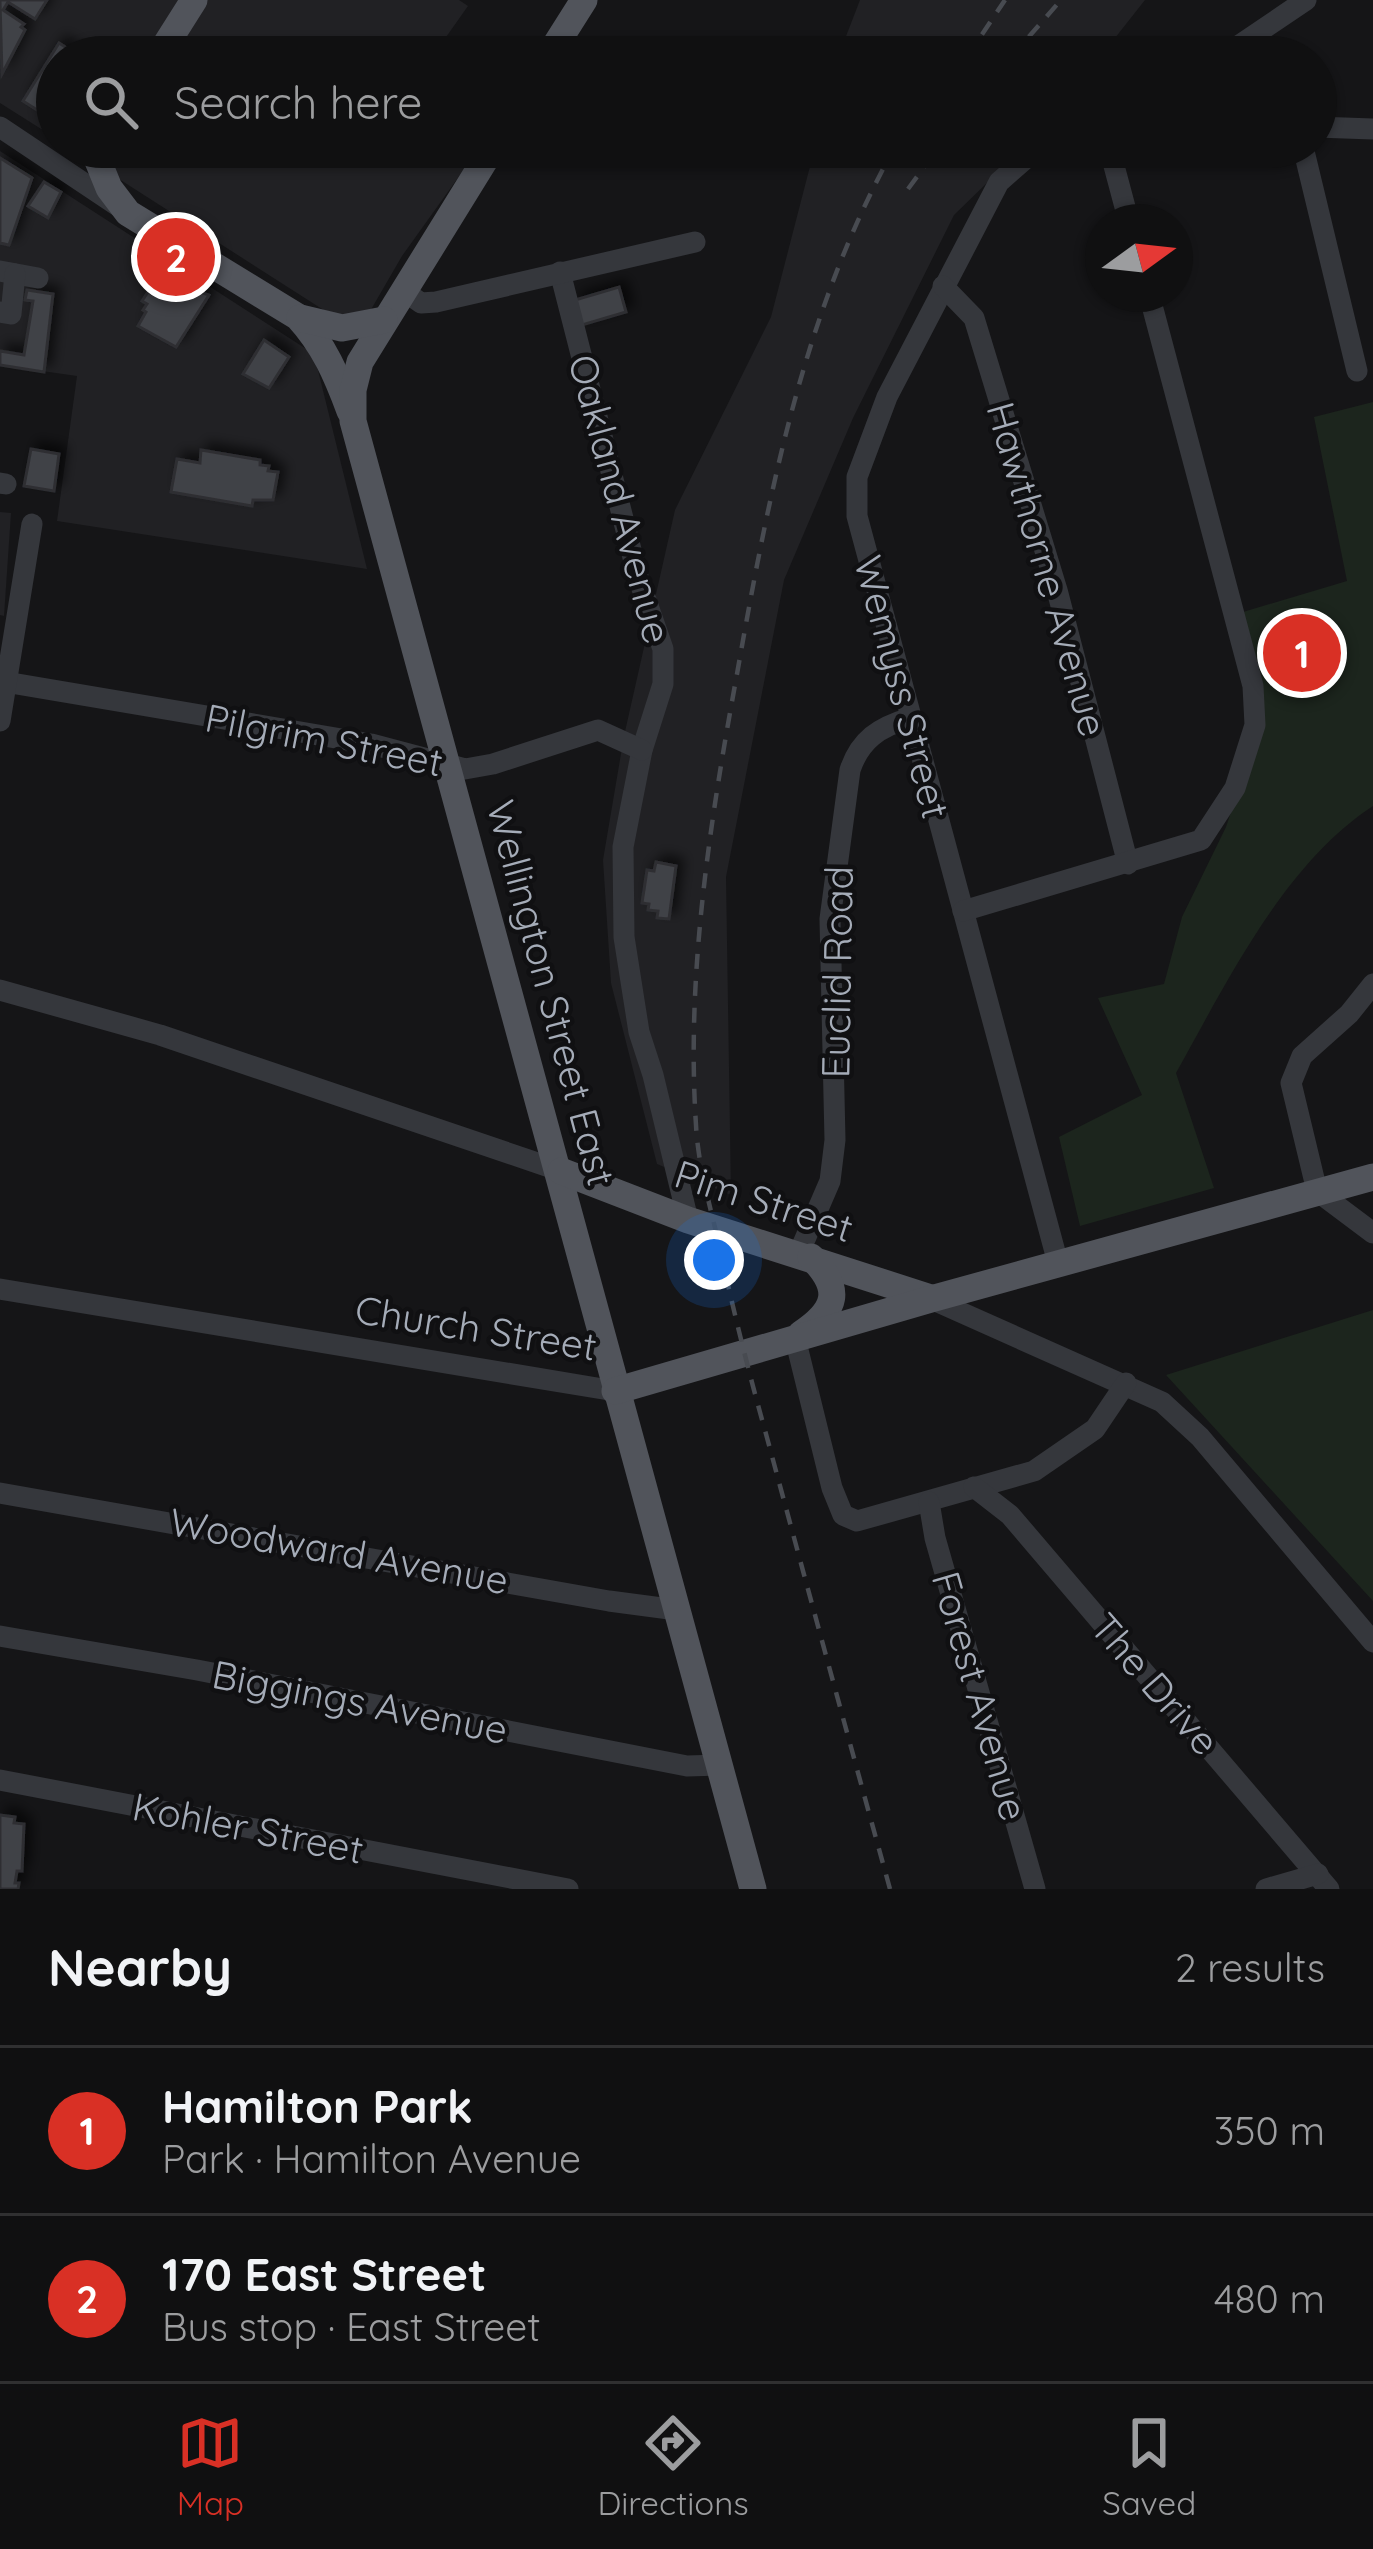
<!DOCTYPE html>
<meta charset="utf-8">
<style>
:root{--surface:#101011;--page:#1e1e1f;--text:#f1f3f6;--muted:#9c9d9f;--line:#303031;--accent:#d93025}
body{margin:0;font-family:Quicksand,sans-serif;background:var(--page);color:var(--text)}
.compass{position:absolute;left:1085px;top:204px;width:108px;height:108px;border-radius:50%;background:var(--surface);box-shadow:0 3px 9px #0004;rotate:75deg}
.you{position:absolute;left:714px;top:1260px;width:42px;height:42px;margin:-30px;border:9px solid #fff;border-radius:50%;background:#1a73e8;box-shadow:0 0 0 18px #1a73e833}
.badge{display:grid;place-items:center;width:78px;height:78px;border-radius:50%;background:var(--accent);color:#fff;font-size:39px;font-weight:700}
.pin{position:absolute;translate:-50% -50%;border:6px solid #fff;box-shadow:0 3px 12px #0006}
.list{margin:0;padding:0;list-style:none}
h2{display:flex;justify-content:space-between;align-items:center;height:156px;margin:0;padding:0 48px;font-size:51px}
h2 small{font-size:39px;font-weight:400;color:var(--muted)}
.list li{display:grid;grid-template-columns:78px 1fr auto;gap:36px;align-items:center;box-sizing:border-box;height:168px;padding:0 48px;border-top:3px solid var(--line)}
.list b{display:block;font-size:45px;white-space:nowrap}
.list p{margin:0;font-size:39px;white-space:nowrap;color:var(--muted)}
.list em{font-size:39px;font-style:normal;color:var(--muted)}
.icon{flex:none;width:66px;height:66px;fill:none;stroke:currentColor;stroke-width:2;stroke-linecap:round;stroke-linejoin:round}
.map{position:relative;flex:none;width:1373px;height:1889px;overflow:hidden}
.search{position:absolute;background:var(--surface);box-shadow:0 3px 9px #0004;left:36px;right:36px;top:36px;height:132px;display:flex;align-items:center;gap:30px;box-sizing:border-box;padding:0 42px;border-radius:66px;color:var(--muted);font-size:45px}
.sheet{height:492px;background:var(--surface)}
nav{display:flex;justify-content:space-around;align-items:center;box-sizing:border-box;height:168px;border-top:3px solid var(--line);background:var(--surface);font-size:33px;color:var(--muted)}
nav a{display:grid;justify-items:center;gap:6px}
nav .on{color:var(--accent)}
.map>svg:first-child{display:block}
.built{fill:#212124}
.green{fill:#1c251d}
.building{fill:#414247;stroke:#2e2f33;stroke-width:3;filter:url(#shadow)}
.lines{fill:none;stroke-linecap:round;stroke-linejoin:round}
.minor{stroke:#35373c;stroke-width:21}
.major{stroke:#51545b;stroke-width:27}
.rail{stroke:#484b51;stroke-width:4.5;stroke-dasharray:15 12;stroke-linecap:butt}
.labels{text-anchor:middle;stroke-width:9;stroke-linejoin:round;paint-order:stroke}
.street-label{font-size:39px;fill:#a5acb8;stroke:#101012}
</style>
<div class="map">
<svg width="1373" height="1889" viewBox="0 0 1373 1889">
<defs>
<filter id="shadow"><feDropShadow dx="7" dy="-7" stdDeviation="6" flood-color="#0009"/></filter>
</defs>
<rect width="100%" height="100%" fill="#151517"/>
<g class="built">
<path d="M0 0H459L468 6 432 57H57V139L0 103Z"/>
<path d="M860 0H1145L1100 57H838Z"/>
<path d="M69 147H480L402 256 358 332Z"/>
<path d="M815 147H1024L954 215 853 418 784 580 726 877 731 1195 657 1164 611 983 603 860 624 736 675 510 771 317Z"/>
<path d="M0 151 314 354 367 569 57 521 77 376 0 365Z"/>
<path d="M0 512 11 513 4 616 0 615Z"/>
</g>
<g class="green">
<path d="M1373 402V806C1284 864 1227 982 1176 1073L1214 1188 1080 1226 1059 1137 1142 1095 1098 998 1164 984 1182 917 1226 827 1264 715 1243 612 1347 581 1314 417Z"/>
<path d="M1373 1310V1601L1166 1375Z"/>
</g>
<g class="building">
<path d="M0 0H47L35 19 8 2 3 10 24 24 21 27 25 30 2 74Z"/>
<path d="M59 43 81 57H57L55 99 45 115 23 101Z"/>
<path d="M0 158 32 178 9 245 0 243Z"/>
<path d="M44 182 61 192 48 218 28 206Z"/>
<path d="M166 281 209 295 176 347 138 326 146 312 143 310 147 304 142 301 148 292 156 296Z"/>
<path d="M619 287 626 312 582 325 575 300Z"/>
<path d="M27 290 53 294 44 372 0 365V351L24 355 33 301 25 300Z"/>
<path d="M264 340 289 357 269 388 243 374Z"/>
<path d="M31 449 59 454 54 491 24 486Z"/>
<path d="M201 450 260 460V465L269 466 268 471 278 472 273 500H253L252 506 171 492 177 459 200 463Z"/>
<path d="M656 862 676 866 669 919 657 918 658 911 648 910 649 904 642 903 647 870 654 871Z"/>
<path d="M0 1815 15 1817 14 1823 24 1824 22 1871H17L15 1883H19L18 1889H0Z"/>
</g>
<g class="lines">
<g class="minor">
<path d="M1222 57 1306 0"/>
<path d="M0 127 118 206"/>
<path d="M1316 127 1373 129"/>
<path d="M1039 147 999 182 887 397 857 477V516L1058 1263"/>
<path d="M1109 147 1129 222"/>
<path d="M1303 147 1357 371"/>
<path d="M0 271 38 278"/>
<path d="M560 272 638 577 663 649V684L642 750 623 847 624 937 639 1032 653 1075 688 1220"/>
<path d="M943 286 974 318 1057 590 1128 864"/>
<path d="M404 291 421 303 436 302 695 242"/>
<path d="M0 312 11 314 15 274"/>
<path d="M0 483 6 484"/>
<path d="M0 681 371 744 465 769 493 764 598 730 642 750"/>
<path d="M0 721 32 524"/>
<path d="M963 911 1201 840 1235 788 1255 725 1253 686 1149 294"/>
<path d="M1373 984 1349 1014 1302 1056 1291 1083 1317 1191 1373 1233"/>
<path d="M0 990 160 1035 561 1171"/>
<path d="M799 1253 830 1181 835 1140 830 919 850 770C860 740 879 727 910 718"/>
<path d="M0 1289 615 1391"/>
<path d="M931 1299 1162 1402 1200 1437 1373 1642"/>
<path d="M795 1338 832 1488 843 1515 857 1521 1034 1471 1095 1429 1126 1383"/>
<path d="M974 1487 1010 1515 1329 1889"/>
<path d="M0 1493 609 1601 677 1610"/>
<path d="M929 1502 935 1538 1035 1889"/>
<path d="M0 1636 197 1670 687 1766 720 1765"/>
<path d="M0 1780 568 1889"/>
<path d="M1266 1889 1318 1874"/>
</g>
<g class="major">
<path d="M158 57 194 0"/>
<path d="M548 57 584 0"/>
<path d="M102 147 96 156 109 188 128 213 298 317C324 345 337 376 350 411"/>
<path d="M493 147 360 362 353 390V421L753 1889"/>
<path d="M300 318 342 328 384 320"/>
<path d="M561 1171 688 1220 931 1298"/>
<path d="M801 1334C837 1310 843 1289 811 1257"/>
<path d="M615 1391 931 1299 1373 1177"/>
</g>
<g class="rail">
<path d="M967 57 1005 0"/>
<path d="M1011 57 1061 0"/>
<path d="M908 189 939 147"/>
<path d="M890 1889C848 1737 807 1586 766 1434 748 1370 732 1305 718 1240 709 1202 698 1164 696 1125 686 975 710 821 737 674 769 493 804 309 895 147"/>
</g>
</g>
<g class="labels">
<g class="street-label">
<text transform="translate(620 499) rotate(75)" y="14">Oakland Avenue</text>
<text transform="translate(1047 569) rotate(74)" y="14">Hawthorne Avenue</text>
<text transform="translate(902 687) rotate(75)" y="14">Wemyss Street</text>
<text transform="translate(324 740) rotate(11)" y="14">Pilgrim Street</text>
<text transform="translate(837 972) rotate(-89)" y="14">Euclid Road</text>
<text transform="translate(551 993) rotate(75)" y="14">Wellington Street East</text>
<text transform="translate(764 1201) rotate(18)" y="14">Pim Street</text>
<text transform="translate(476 1328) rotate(9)" y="14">Church Street</text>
<text transform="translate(339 1551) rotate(10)" y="14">Woodward Avenue</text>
<text transform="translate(1155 1684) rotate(49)" y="14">The Drive</text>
<text transform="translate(980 1696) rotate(74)" y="14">Forest Avenue</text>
<text transform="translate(360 1702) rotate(11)" y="14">Biggings Avenue</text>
<text transform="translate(248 1828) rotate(11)" y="14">Kohler Street</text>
</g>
</g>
</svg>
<svg class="compass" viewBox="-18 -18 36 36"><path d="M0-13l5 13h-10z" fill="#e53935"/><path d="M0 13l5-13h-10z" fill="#9c9d9f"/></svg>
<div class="you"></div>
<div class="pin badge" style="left:1302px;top:653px">1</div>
<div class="pin badge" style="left:176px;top:257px">2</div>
<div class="search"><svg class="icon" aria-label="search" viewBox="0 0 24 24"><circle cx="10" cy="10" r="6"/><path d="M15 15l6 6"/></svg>Search here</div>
</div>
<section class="sheet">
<h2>Nearby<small>2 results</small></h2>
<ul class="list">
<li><span class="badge">1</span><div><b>Hamilton Park</b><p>Park · Hamilton Avenue</p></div><em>350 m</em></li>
<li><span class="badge">2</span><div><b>170 East Street</b><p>Bus stop · East Street</p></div><em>480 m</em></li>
</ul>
</section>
<nav>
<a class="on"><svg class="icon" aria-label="map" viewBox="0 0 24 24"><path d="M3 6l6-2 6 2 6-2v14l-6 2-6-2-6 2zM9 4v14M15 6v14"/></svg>Map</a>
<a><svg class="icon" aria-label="directions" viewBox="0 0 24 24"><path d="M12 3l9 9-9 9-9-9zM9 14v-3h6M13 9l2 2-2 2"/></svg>Directions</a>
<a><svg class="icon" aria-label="saved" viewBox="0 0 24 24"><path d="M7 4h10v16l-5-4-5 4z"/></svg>Saved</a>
</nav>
